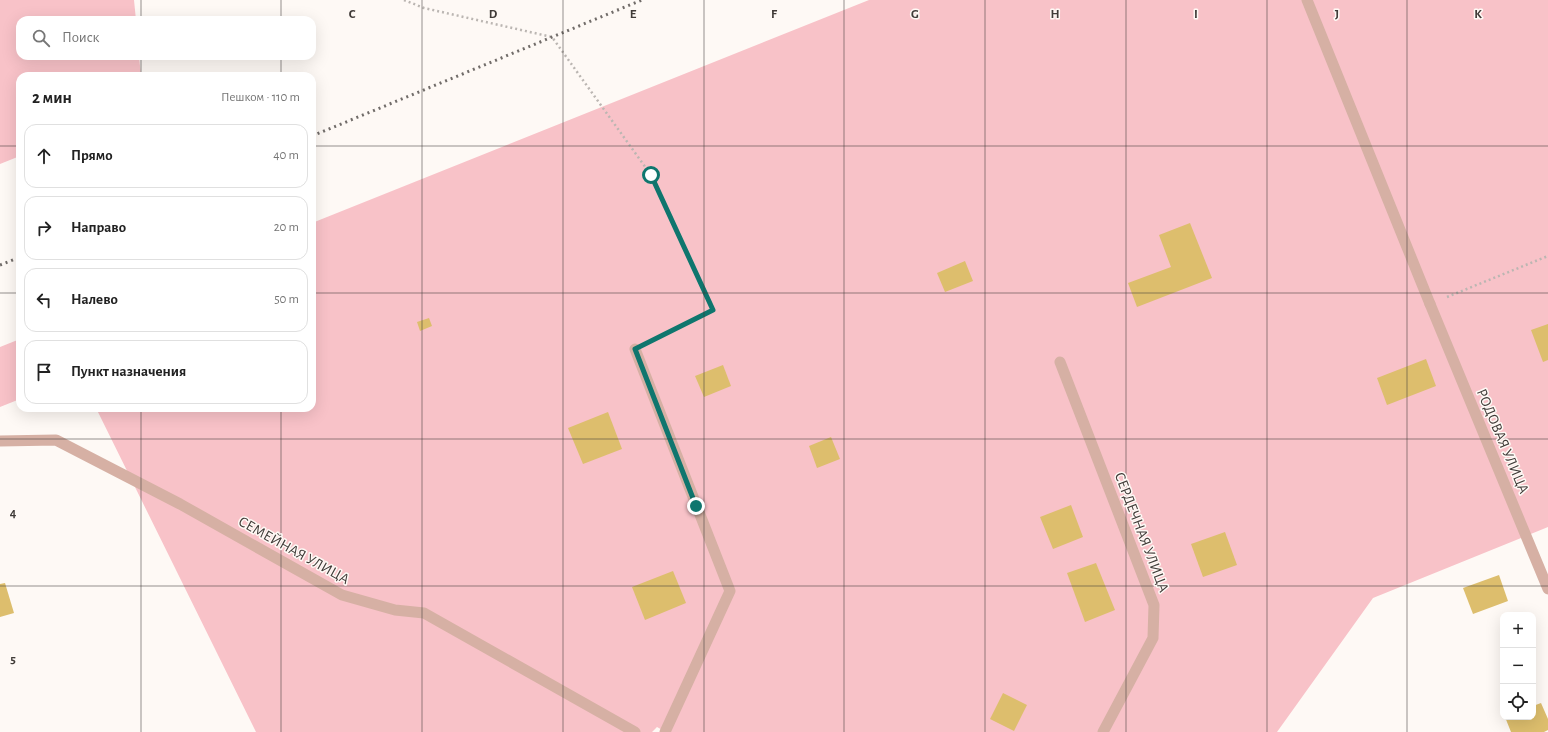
<!DOCTYPE html>
<html lang="ru">
<meta charset="utf-8">
<style>
:root{--surface:#fff;--page:#f6f6f6;--text:#222;--muted:#767676;--line:#e0e0e0}
body{margin:0;font-family:"Alegreya Sans",sans-serif;background:var(--page);color:var(--text)}
.controls{position:absolute;right:12px;bottom:12px;display:grid;overflow:hidden;border-radius:8px;box-shadow:0 4px 16px #0002}
.controls button{width:36px;height:36px;display:grid;place-items:center;padding:0;border:0;border-bottom:1px solid var(--line);background:var(--surface);color:var(--text);font:20px sans-serif}
.stop{position:absolute;width:12px;height:12px;margin:-9px;border:3px solid #0f766e;border-radius:50%;background:#fff}
.stop.end{background:#0f766e;border-color:#fff;box-shadow:0 1px 4px #0008}
.list{margin:0;padding:0;list-style:none}
h2{display:flex;justify-content:space-between;align-items:center;height:52px;margin:0;padding:0 16px;font-size:17px}
h2 small{font-size:13px;font-weight:400;color:var(--muted)}
.list li{display:grid;grid-template-columns:26px 1fr auto;gap:12px;align-items:center;box-sizing:border-box;height:64px;margin:0 8px 8px;padding:0 8px;border:1px solid var(--line);border-radius:12px}
.list b{display:block;font-size:15px;white-space:nowrap}
.list em{font-size:13px;font-style:normal;color:var(--muted)}
.icon{flex:none;width:22px;height:22px;fill:none;stroke:currentColor;stroke-width:2;stroke-linecap:round;stroke-linejoin:round}
.map{position:relative;flex:none;width:1548px;height:732px;overflow:hidden}
.search{position:absolute;background:var(--surface);box-shadow:0 4px 16px #0002;left:16px;top:16px;width:300px;height:44px;display:flex;align-items:center;gap:10px;box-sizing:border-box;padding:0 14px;border-radius:12px;color:var(--muted);font-size:15px}
.panel{position:absolute;background:var(--surface);box-shadow:0 4px 16px #0002;left:16px;top:72px;width:300px;height:340px;border-radius:12px}
.map>svg:first-child{display:block}
.green{fill:#f8c2c8}
.building{fill:#ddbe6d}
.lines{fill:none;stroke-linecap:round;stroke-linejoin:round}
.path{stroke:#bbb6b2;stroke-width:2.5;stroke-dasharray:2 3;stroke-linecap:butt}
.service{stroke:#d6b0a4;stroke-width:11}
.minor{stroke:#d6b0a4;stroke-width:11}
.rail{stroke:#716c69;stroke-width:3;stroke-dasharray:2 4;stroke-linecap:butt}
.route{stroke:#0f766e;stroke-width:5}
.grid{fill:none;stroke:#403b38;stroke-width:1;stroke-opacity:0.55}
.labels{text-anchor:middle;stroke-width:3;stroke-linejoin:round;paint-order:stroke}
.street-label{font-size:15px;fill:#403b38;stroke:#fef9f5}
.grid-label{font-size:13px;text-anchor:middle;font-weight:bold;fill:#403b38;stroke:#fef9f5;stroke-width:3;stroke-linejoin:round;paint-order:stroke}
</style>
<div class="map">
<svg width="1548" height="732" viewBox="0 0 1548 732">
<rect width="100%" height="100%" fill="#fef9f5"/>
<g class="green">
<path d="M0 0H134L136 20H20V56H139L141 76H20V156L0 164Z"/>
<path d="M869 0H1548V527L1373 598 1277 732H666L657 727 652 732H256L96 408H312V223Z"/>
<path d="M20 339V399L0 407V347Z"/>
</g>
<g class="building">
<path d="M1190 223 1212 278 1137 307 1128 283 1171 267 1159 235Z"/>
<path d="M965 261 973 281 945 292 937 273Z"/>
<path d="M429 318 432 326 420 331 417 322Z"/>
<path d="M1548 324V360L1543 362 1531 330Z"/>
<path d="M1426 359 1436 386 1387 405 1377 378Z"/>
<path d="M723 365 731 386 704 397 695 376Z"/>
<path d="M608 412 622 449 583 464 568 428Z"/>
<path d="M831 437 840 459 817 468 809 446Z"/>
<path d="M1071 505 1083 537 1053 549 1040 517Z"/>
<path d="M1225 532 1237 565 1203 577 1191 544Z"/>
<path d="M1096 563 1115 610 1085 622 1067 573Z"/>
<path d="M673 571 686 603 645 620 632 587Z"/>
<path d="M1499 575 1508 601 1473 614 1463 588Z"/>
<path d="M5 583 14 613 0 617V584Z"/>
<path d="M1003 693 1027 705 1014 731 990 719Z"/>
<path d="M1541 703 1548 719V730L1544 732H1511L1505 717H1533V706Z"/>
</g>
<g class="lines">
<g class="path">
<path d="M404 0 424 8 552 37 651 175 713 310 650 341"/>
<path d="M1447 297 1548 256"/>
</g>
<g class="service">
<path d="M1307 0 1430 304"/>
<path d="M635 349 730 591 665 732"/>
</g>
<g class="minor">
<path d="M1430 304 1548 589"/>
<path d="M1060 362 1154 605 1153 638 1103 732"/>
<path d="M0 441 56 440 180 504 342 595 395 610 424 613 635 732"/>
</g>
<g class="rail">
<path d="M312 136 642 0"/>
<path d="M0 265 20 257"/>
</g>
</g>
<g class="lines">
<path class="route" d="M651 175 713 310 635 349 696 506"/>
</g>
<path class="grid" d="M141 0V20M281 0V20M422 0V732M563 0V732M704 0V732M844 0V732M985 0V732M1126 0V732M1267 0V732M1407 0V732M141 56V76M281 56V76M0 146H20M312 146H1548M0 293H20M312 293H1548M141 408V732M281 408V732M0 439H1548M0 586H1548"/>
<g class="labels">
<g class="street-label">
<text transform="translate(1503 441) rotate(67)" y="5">РОДОВАЯ УЛИЦА</text>
<text transform="translate(1142 532) rotate(69)" y="5">СЕРДЕЧНАЯ УЛИЦА</text>
<text transform="translate(294 550) rotate(29)" y="5">СЕМЕЙНАЯ УЛИЦА</text>
</g>
</g>
<g class="grid-label">
<text x="352" y="18">C</text>
<text x="493" y="18">D</text>
<text x="633" y="18">E</text>
<text x="774" y="18">F</text>
<text x="915" y="18">G</text>
<text x="1055" y="18">H</text>
<text x="1196" y="18">I</text>
<text x="1337" y="18">J</text>
<text x="1478" y="18">K</text>
<text x="13" y="517">4</text>
<text x="13" y="663">5</text>
</g>
</svg>
<div class="controls">
<button>+</button>
<button>−</button>
<button><svg class="icon" aria-label="locate" viewBox="0 0 24 24"><circle cx="12" cy="12" r="6"/><path d="M12 2v4M12 18v4M2 12h4M18 12h4"/></svg></button>
</div>
<div class="stop" style="left:651px;top:175px"></div>
<div class="stop end" style="left:696px;top:506px"></div>
<div class="search"><svg class="icon" aria-label="search" viewBox="0 0 24 24"><circle cx="10" cy="10" r="6"/><path d="M15 15l6 6"/></svg>Поиск</div>
<section class="panel">
<h2>2 мин<small>Пешком · 110 m</small></h2>
<ul class="list">
<li><svg class="icon" aria-label="ahead" viewBox="0 0 24 24"><path d="M12 20V5M6 11l6-6 6 6"/></svg><div><b>Прямо</b></div><em>40 m</em></li>
<li><svg class="icon" aria-label="right" viewBox="0 0 24 24"><path d="M7 20v-9h11M14 6l5 5-5 5"/></svg><div><b>Направо</b></div><em>20 m</em></li>
<li><svg class="icon" aria-label="left" viewBox="0 0 24 24"><path d="M17 20v-9H6M10 6l-5 5 5 5"/></svg><div><b>Налево</b></div><em>50 m</em></li>
<li><svg class="icon" aria-label="arrive" viewBox="0 0 24 24"><path d="M6 21V4h12l-3 4 3 4H6"/></svg><div><b>Пункт назначения</b></div></li>
</ul>
</section>
</div>
